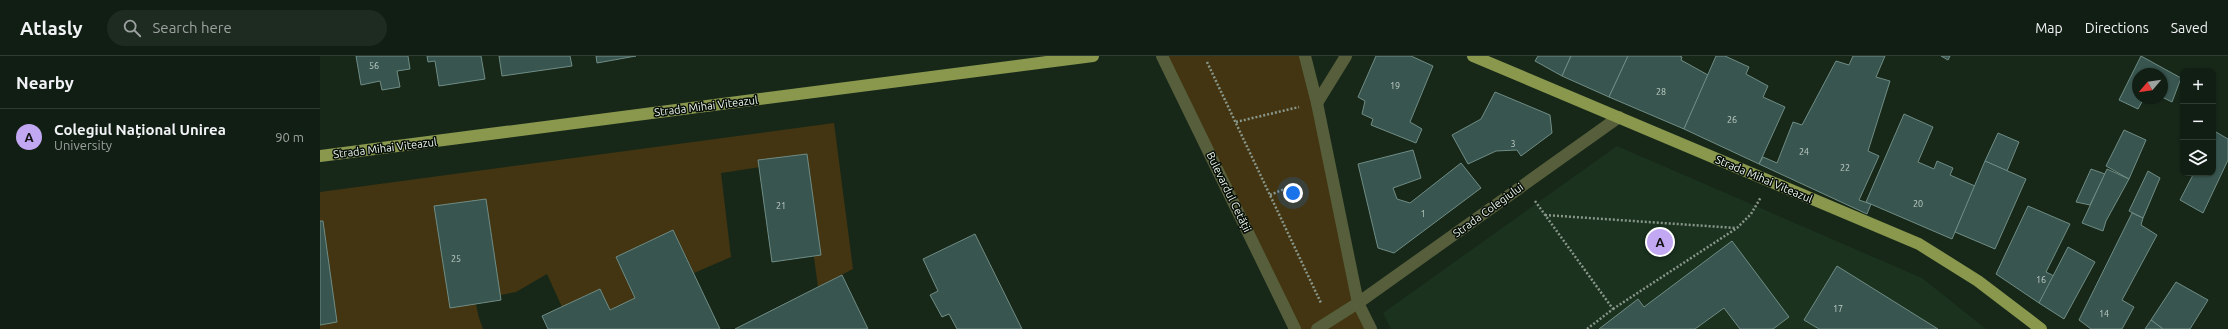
<!DOCTYPE html>
<meta charset="utf-8">
<style>
:root{--surface:#111e13;--page:#1e2b21;--text:#f1f3f6;--muted:#9ca2a0;--line:#303c33;--accent:#c2a7f2}
body{margin:0;font-family:Ubuntu,sans-serif;background:var(--page);color:var(--text)}
.controls{position:absolute;right:12px;top:12px;display:grid;overflow:hidden;border-radius:8px;box-shadow:0 1px 3px #0004}
.controls button{width:36px;height:36px;display:grid;place-items:center;padding:0;border:0;border-bottom:1px solid var(--line);background:var(--surface);color:var(--text);font:20px sans-serif}
.compass{position:absolute;left:1812px;top:12px;width:36px;height:36px;border-radius:50%;background:var(--surface);box-shadow:0 1px 3px #0004;rotate:241deg}
.you{position:absolute;left:973px;top:137px;width:14px;height:14px;margin:-10px;border:3px solid #fff;border-radius:50%;background:#1a73e8;box-shadow:0 0 0 6px #1a73e833}
.badge{display:grid;place-items:center;width:26px;height:26px;border-radius:50%;background:var(--accent);color:#111;font-size:13px;font-weight:700}
.pin{position:absolute;translate:-50% -50%;border:2px solid #fff;box-shadow:0 1px 4px #0006}
.list{margin:0;padding:0;list-style:none}
h2{display:flex;justify-content:space-between;align-items:center;height:52px;margin:0;padding:0 16px;font-size:17px}
h2 small{font-size:13px;font-weight:400;color:var(--muted)}
.list li{display:grid;grid-template-columns:26px 1fr auto;gap:12px;align-items:center;box-sizing:border-box;height:56px;padding:0 16px;border-top:1px solid var(--line)}
.list b{display:block;font-size:15px;white-space:nowrap}
.list p{margin:0;font-size:13px;white-space:nowrap;color:var(--muted)}
.list em{font-size:13px;font-style:normal;color:var(--muted)}
.icon{flex:none;width:22px;height:22px;fill:none;stroke:currentColor;stroke-width:2;stroke-linecap:round;stroke-linejoin:round}
.map{position:relative;flex:none;width:1908px;height:273px;overflow:hidden}
header{display:flex;align-items:center;gap:24px;box-sizing:border-box;height:56px;padding:0 20px;background:var(--surface);border-bottom:1px solid var(--line)}
header strong{font-size:19px}
nav{display:flex;gap:22px;margin-inline-start:auto;font-size:14px}
.search{width:280px;height:36px;background:var(--page);display:flex;align-items:center;gap:10px;box-sizing:border-box;padding:0 14px;border-radius:22px;color:var(--muted);font-size:15px}
main{display:flex}
aside{flex:1;background:var(--surface)}
.map>svg:first-child{display:block}
.built{fill:#1b321f}
.green{fill:#433511}
.building{fill:#39554f;stroke:#6f8c85}
.lines{fill:none;stroke-linecap:round;stroke-linejoin:round}
.path{stroke:#89978b;stroke-width:2.5;stroke-dasharray:2 2;stroke-linecap:butt}
.minor{stroke:#565e3b;stroke-width:12}
.major{stroke:#8a984e;stroke-width:12}
.labels{text-anchor:middle;stroke-width:3;stroke-linejoin:round;paint-order:stroke}
.number-label{font-size:9px;fill:#bfcec6}
.street-label{font-size:11px;fill:#ecf7ed;stroke:#070e08}
</style>
<header>
<strong>Atlasly</strong>
<div class="search"><svg class="icon" aria-label="search" viewBox="0 0 24 24"><circle cx="10" cy="10" r="6"/><path d="M15 15l6 6"/></svg>Search here</div>
<nav><a>Map</a><a>Directions</a><a>Saved</a></nav>
</header>
<main>
<aside>
<h2>Nearby<small></small></h2>
<ul class="list">
<li><span class="badge">A</span><div><b>Colegiul Național Unirea</b><p>University</p></div><em>90 m</em></li>
</ul>
</aside>
<div class="map">
<svg width="1908" height="273" viewBox="0 0 1908 273">
<rect width="100%" height="100%" fill="#172819"/>
<path class="built" d="M1297 90 1602 222 1666 273H1071L1063 257Z"/>
<g class="green">
<path d="M842 0H985L1038 247 1051 273H975Z"/>
<path d="M514 67 533 213 498 231 481 105 401 117 411 201 374 217 353 174 296 201 315 243 290 254 280 233 242 251 227 218 196 236 155 244 159 262 163 273H0V136Z"/>
</g>
<g class="building">
<path d="M36 0H88L90 13 77 15 80 31 62 34 60 25 41 29Z"/>
<path d="M107 0H161L165 23 119 30 115 5 108 6Z"/>
<path d="M179 0H250L252 10 182 20Z"/>
<path d="M276 0H316L277 7Z"/>
<path d="M1056 0H1091L1113 10 1090 66 1102 73 1096 87 1051 69 1053 63 1042 58 1045 45 1038 41Z"/>
<path d="M1218 0H1251L1242 20 1215 5Z"/>
<path d="M1251 0H1308L1289 41 1242 20Z"/>
<path d="M1308 0H1359L1362 1 1361 4 1388 19 1364 73 1289 41Z"/>
<path d="M1396 0H1405L1429 11 1426 18 1448 30 1443 41 1465 51 1439 108 1364 73Z"/>
<path d="M1533 0H1565L1556 21 1570 25 1548 95 1559 100 1539 144 1551 148 1547 158 1439 108 1443 101 1457 107 1473 66 1482 69 1516 5 1529 9Z"/>
<path d="M1621 0H1630L1628 4Z"/>
<path d="M1821 0 1861 22 1852 46 1842 41V18H1818V42H1824L1818 53 1799 44Z"/>
<path d="M1175 36 1230 59 1232 77 1201 100 1197 94 1176 95 1148 108 1132 79 1161 63Z"/>
<path d="M1584 58 1613 71 1598 106 1614 113 1617 105 1633 112 1630 119 1655 130 1632 183 1546 146Z"/>
<path d="M1804 74 1826 84 1809 123 1786 110Z"/>
<path d="M1896 76 1908 83V104L1883 157 1860 144 1874 117H1893V82Z"/>
<path d="M1678 77 1699 86 1687 115 1665 105Z"/>
<path d="M1093 94 1101 122 1073 132 1077 143 1090 147 1141 107 1161 132 1074 197 1058 192 1038 108Z"/>
<path d="M487 98 501 199 452 206 438 104Z"/>
<path d="M1665 105 1706 123 1675 193 1635 176Z"/>
<path d="M1771 113 1785 118 1770 149 1756 146Z"/>
<path d="M1787 113 1809 123 1786 165 1783 175 1762 167Z"/>
<path d="M1828 115 1840 122 1823 162 1809 155Z"/>
<path d="M166 143 181 244 130 252 114 150Z"/>
<path d="M1708 150 1750 168 1726 216 1734 220 1719 247 1676 218Z"/>
<path d="M1812 157 1823 162 1821 169 1837 179 1802 244 1814 251 1802 273H1771L1759 264Z"/>
<path d="M0 165H3L17 266 0 269Z"/>
<path d="M353 174 400 273H228L222 260 280 233 290 254 315 242 296 201Z"/>
<path d="M655 178 702 273H637L629 258 622 261 610 239 618 235 603 203Z"/>
<path d="M1412 185 1469 261 1453 273H1420L1404 252 1375 273H1279L1318 243 1324 251Z"/>
<path d="M1748 191 1775 206 1744 263 1719 247Z"/>
<path d="M1517 210 1618 273H1499L1484 264Z"/>
<path d="M522 219 548 273H415L498 231Z"/>
<path d="M1856 226 1888 244 1870 273H1843L1831 264Z"/>
<path d="M1831 264 1843 273H1825Z"/>
</g>
<g class="lines">
<g class="path">
<path d="M887 6 1001 247"/>
<path d="M916 66 979 51"/>
<path d="M950 139 967 132"/>
<path d="M1215 145 1293 253 1267 273"/>
<path d="M1225 159 1416 172"/>
<path d="M1293 253 1417 172 1431 158 1441 141"/>
</g>
<g class="minor">
<path d="M842 0 975 273"/>
<path d="M985 0 997 47 1038 247 1051 273"/>
<path d="M997 47 1026 0"/>
<path d="M997 273 1038 247 1299 61"/>
</g>
<g class="major">
<path d="M1153 0 1599 188 1658 225 1721 273"/>
<path d="M0 100 773 0"/>
</g>
</g>
<g class="labels">
<g class="number-label">
<text x="54" y="13">56</text>
<text x="1075" y="33">19</text>
<text x="1341" y="39">28</text>
<text x="1412" y="67">26</text>
<text x="1193" y="91">3</text>
<text x="1484" y="99">24</text>
<text x="1525" y="115">22</text>
<text x="1598" y="151">20</text>
<text x="461" y="153">21</text>
<text x="1103" y="161">1</text>
<text x="136" y="206">25</text>
<text x="1721" y="227">16</text>
<text x="1518" y="256">17</text>
<text x="1784" y="261">14</text>
</g>
<g class="street-label">
<text transform="translate(386 50) rotate(-7)" y="4">Strada Mihai Viteazul</text>
<text transform="translate(65 92) rotate(-7)" y="4">Strada Mihai Viteazul</text>
<text transform="translate(1444 123) rotate(23)" y="4">Strada Mihai Viteazul</text>
<text transform="translate(909 136) rotate(64)" y="4">Bulevardul Cetății</text>
<text transform="translate(1168 154) rotate(-36)" y="4">Strada Colegiului</text>
</g>
</g>
</svg>
<div class="controls">
<button>+</button>
<button>−</button>
<button><svg class="icon" aria-label="layers" viewBox="0 0 24 24"><path d="M12 4l9 5-9 5-9-5zM3 14l9 5 9-5"/></svg></button>
</div>
<svg class="compass" viewBox="-18 -18 36 36"><path d="M0-13l5 13h-10z" fill="#e53935"/><path d="M0 13l5-13h-10z" fill="#9ca2a0"/></svg>
<div class="you"></div>
<div class="pin badge" style="left:1340px;top:186px">A</div>
</div>
</main>
